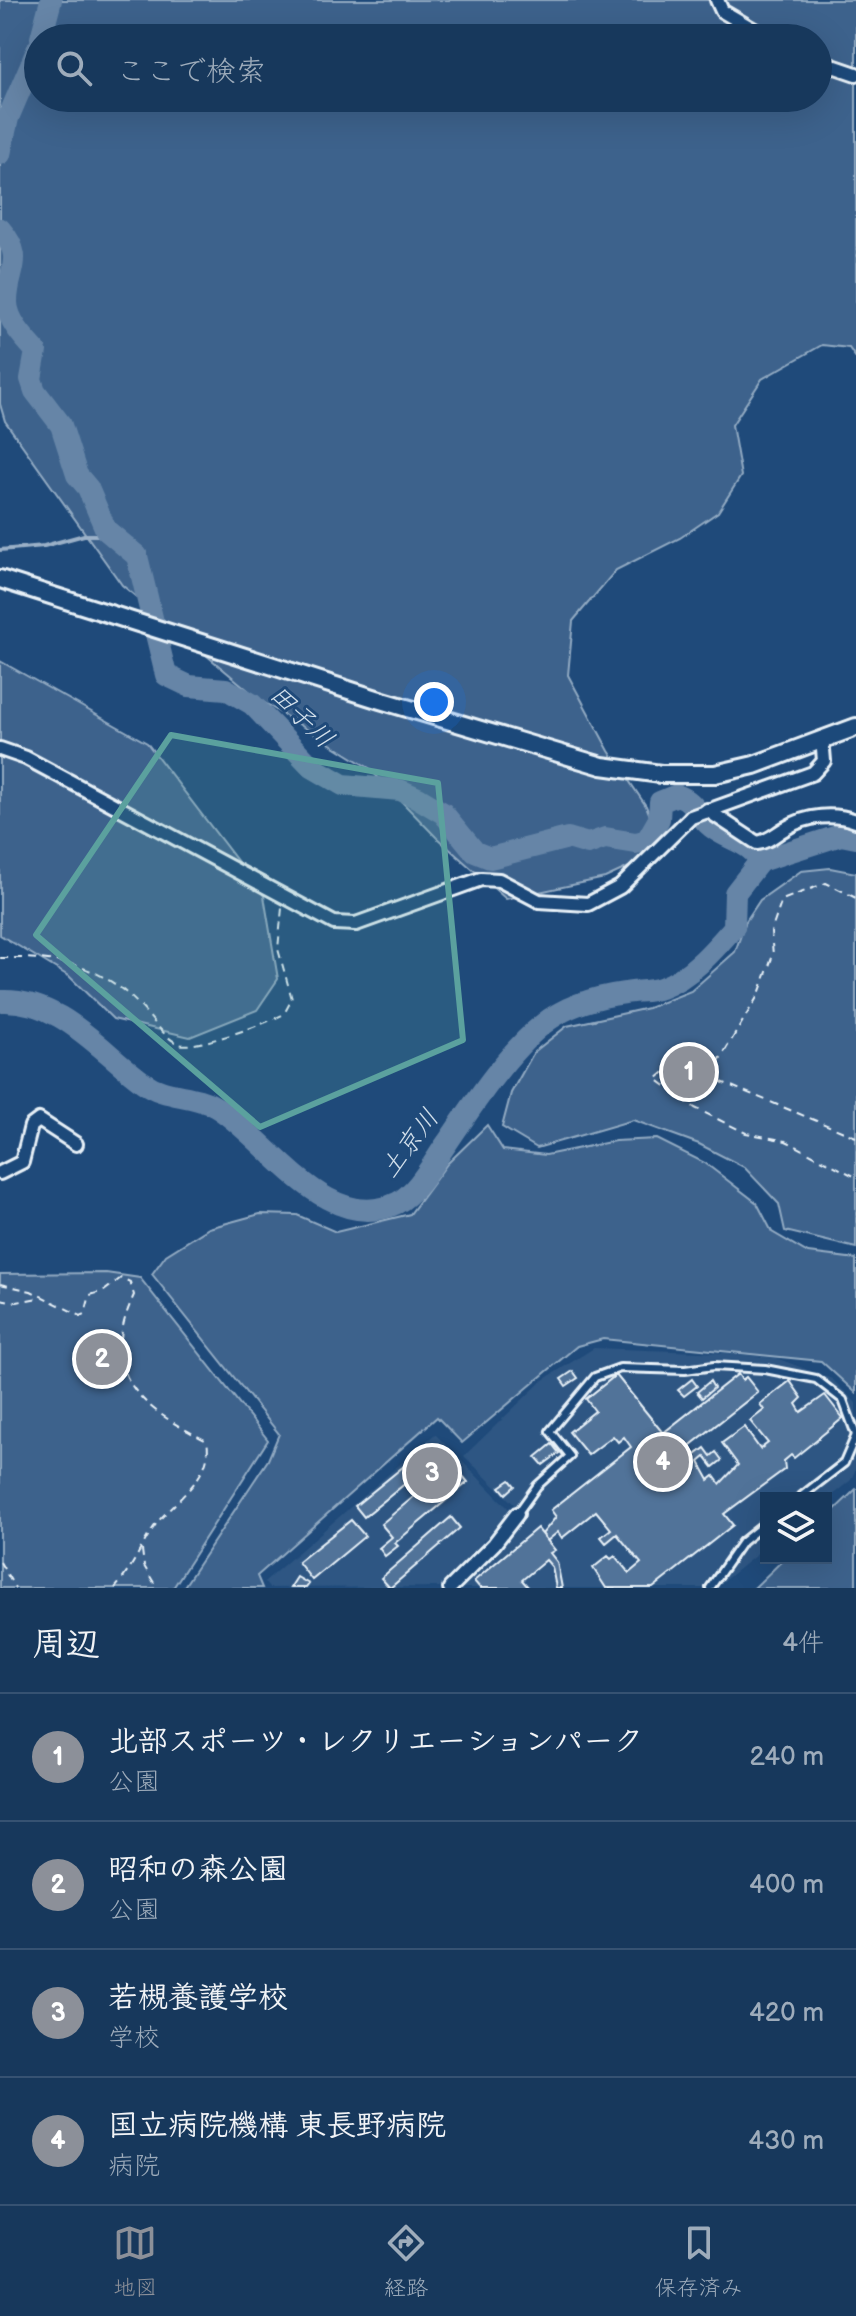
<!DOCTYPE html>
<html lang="ja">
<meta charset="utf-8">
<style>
:root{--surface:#17385c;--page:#203f62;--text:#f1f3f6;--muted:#9eacbb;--line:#365272;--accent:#8c9099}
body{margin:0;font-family:"Balsamiq Sans","Klee One",sans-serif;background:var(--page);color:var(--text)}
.controls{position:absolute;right:24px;bottom:24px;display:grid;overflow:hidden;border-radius:0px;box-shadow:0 8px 32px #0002}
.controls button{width:72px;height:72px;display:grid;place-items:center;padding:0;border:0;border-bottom:2px solid var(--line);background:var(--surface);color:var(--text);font:40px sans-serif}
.you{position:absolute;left:434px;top:702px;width:28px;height:28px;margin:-20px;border:6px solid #fff;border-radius:50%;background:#1a73e8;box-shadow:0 0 0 12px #1a73e833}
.badge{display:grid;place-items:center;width:52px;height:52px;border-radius:50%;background:var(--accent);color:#fff;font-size:26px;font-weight:700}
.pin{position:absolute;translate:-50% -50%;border:4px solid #fff;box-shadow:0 2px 8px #0006}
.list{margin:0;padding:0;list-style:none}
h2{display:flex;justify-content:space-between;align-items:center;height:104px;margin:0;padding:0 32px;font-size:34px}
h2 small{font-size:26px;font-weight:400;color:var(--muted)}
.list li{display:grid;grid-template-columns:52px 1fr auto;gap:24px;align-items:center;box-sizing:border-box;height:128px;padding:0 32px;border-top:2px solid var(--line)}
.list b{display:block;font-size:30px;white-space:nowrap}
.list p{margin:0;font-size:26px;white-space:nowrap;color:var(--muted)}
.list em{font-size:26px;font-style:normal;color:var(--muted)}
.icon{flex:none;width:44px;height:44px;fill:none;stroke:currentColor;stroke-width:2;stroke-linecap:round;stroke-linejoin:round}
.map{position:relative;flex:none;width:856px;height:1588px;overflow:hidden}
.search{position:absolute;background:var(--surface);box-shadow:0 8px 32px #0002;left:24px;right:24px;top:24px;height:88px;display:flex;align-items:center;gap:20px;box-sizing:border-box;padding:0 28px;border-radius:44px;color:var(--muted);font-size:30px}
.sheet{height:616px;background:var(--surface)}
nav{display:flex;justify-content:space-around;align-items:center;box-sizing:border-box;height:112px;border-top:2px solid var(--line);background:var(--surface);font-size:22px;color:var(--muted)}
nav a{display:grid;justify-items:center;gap:4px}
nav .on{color:var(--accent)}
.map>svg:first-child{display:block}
.built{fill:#2e5683}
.green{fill:#3c628c;stroke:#92aac2;stroke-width:2;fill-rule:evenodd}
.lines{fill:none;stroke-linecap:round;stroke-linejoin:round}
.stream{stroke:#9ab0c7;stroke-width:4}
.river{stroke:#6685a7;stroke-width:22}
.building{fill:#517399;stroke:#e8f1f8;stroke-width:2}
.service-casing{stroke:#e8f1f8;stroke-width:12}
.minor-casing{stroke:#e8f1f8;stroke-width:18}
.tertiary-casing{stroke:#e8f1f8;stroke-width:22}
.path{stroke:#e8f1f8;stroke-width:2;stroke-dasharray:8 6;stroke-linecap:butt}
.service{stroke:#1f4a7a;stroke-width:6}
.minor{stroke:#1f4a7a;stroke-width:12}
.tertiary{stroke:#1f4a7a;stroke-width:16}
.marked{fill:#5ba19e;fill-opacity:0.2;stroke:#5ba19e;stroke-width:6;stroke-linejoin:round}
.labels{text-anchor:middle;stroke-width:6;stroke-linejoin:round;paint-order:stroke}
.water-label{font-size:26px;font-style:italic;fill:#d4e1ec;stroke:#1f4a7a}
</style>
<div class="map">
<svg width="856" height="1588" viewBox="0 0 856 1588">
<rect width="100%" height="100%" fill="#1f4a7a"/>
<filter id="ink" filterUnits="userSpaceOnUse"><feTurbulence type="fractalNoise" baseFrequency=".0125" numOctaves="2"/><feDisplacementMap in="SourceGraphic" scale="16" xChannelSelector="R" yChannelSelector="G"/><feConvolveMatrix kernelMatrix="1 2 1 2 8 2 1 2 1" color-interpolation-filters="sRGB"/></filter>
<g filter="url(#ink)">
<g class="built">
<path d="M594 1348 726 1353 776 1358 832 1379 856 1403V1468L851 1480 826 1500 766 1498V1547L715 1588H456L523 1513 464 1456 543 1380Z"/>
<path d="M435 1434 511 1511 440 1587 269 1588 264 1582Z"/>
</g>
<g class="green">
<path d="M0 0H856V358L849 348 822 345 762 379 732 425 741 476 718 512 680 538 616 570 573 621 568 675 609 751 646 806 664 851 605 878 506 899 437 838 369 768 260 700 122 585 5 421 0 404ZM38 38H818V98H38Z"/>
<path d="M0 661 147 743 264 896 278 979 257 1010 190 1037 113 1019 70 977 0 935Z"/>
<path d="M830 868 856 873V1248L785 1231 779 1204 744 1167 699 1144 633 1120 537 1148 502 1127 511 1093 534 1052 567 1026 648 1008 691 991 735 952 746 921 760 900 801 871Z"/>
<path d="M487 1125 503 1150 546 1155 615 1141 657 1139 705 1163 757 1203 772 1232 808 1253 856 1259V1393L821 1361 603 1339 577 1346 462 1443 437 1417 257 1576 262 1588H183L268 1460 279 1434 152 1274 166 1255 209 1228 260 1214 297 1215 336 1232 410 1214 447 1164Z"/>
<path d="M106 1273 140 1278 268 1440 173 1588H0V1274Z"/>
<path d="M856 1489V1588H754L785 1558H826V1518Z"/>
</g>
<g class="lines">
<path class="stream" d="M0 550 44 546 84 535H110"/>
<g class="river">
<path d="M41 38 51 0"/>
<path d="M0 154 8 118 38 48"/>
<path d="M0 229C27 260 7 269 7 302 7 320 24 338 36 351L31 379 35 391 61 425 77 475 88 488 106 530 137 556 166 675 189 686 226 689 252 704 312 767 343 785 400 790 418 798 443 813 475 852 490 858 568 838 588 844 605 838 636 843 647 840 659 819 660 802 677 795C694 801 696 812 708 824 724 840 749 840 760 861"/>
<path d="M760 861 841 835 856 838"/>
<path d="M0 1001C60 998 99 1050 143 1082 166 1099 192 1093 216 1107 268 1138 327 1237 397 1203 418 1192 434 1161 447 1143 473 1105 506 1054 542 1025 565 1006 595 997 625 993 636 991 649 992 661 988 690 978 714 950 734 927L735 893 760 861"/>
</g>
</g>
<g class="building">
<path d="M573 1371 578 1378 566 1386 561 1379Z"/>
<path d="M738 1374 742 1380 746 1377 758 1392 663 1467 669 1475 705 1448 711 1456 716 1452 722 1460 713 1467 705 1457 699 1462 709 1480 714 1476 720 1484 738 1465 722 1443 744 1427 760 1449 768 1443 750 1421 764 1410 760 1404 790 1381 802 1398 796 1404 801 1412 825 1395 843 1418 794 1458 791 1455 784 1461 785 1469 724 1514 733 1525 653 1588H606L593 1568 608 1556 611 1559 615 1556 629 1573 641 1563 617 1534 606 1543 601 1537 611 1529 596 1511 562 1538 558 1532 547 1541 542 1534 556 1517 551 1510 631 1447 624 1437 618 1442 613 1436 588 1455 569 1432 595 1411 586 1399 616 1375 663 1433Z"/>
<path d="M692 1379 697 1386 684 1396 678 1390Z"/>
<path d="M710 1381 714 1388 702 1398 697 1392Z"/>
<path d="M552 1444 559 1453 543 1465 536 1457Z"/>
<path d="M409 1462 418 1473 364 1517 355 1506Z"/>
<path d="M453 1464 468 1482 395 1543 398 1546 385 1556 379 1548 392 1537 381 1524Z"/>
<path d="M510 1480 515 1486 506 1494 500 1487Z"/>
<path d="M451 1517 460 1528 390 1588 381 1578Z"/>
<path d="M351 1520 365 1536 312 1580 298 1562Z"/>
<path d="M537 1528 555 1550 550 1553 557 1562 562 1588H556L552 1567 546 1560 522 1580 529 1588H480L474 1581Z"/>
<path d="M297 1577 309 1584 306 1588H290Z"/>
</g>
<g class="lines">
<defs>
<g id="service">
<path d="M799 1498 844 1463 856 1435"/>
<path d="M517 1514 537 1486 570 1456 550 1431 595 1377 620 1368 685 1370 714 1366 765 1369 816 1379 843 1400 856 1435"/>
<path d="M710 1588 742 1542 766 1523"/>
</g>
<g id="minor">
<path d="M717 0 722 11 768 38"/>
<path d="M818 61 856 74"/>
<path d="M0 749 26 758 334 923 356 924 481 879 499 880 539 901 588 904 620 887 691 817 813 773 824 761 822 738"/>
<path d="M707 810 757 843C770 841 775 834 786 828 807 815 834 813 856 821"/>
<path d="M0 1173 22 1162 31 1126 39 1120 76 1144"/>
<path d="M450 1588 494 1544 517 1514"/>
</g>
<path id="tertiary" d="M0 579 380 700 602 766 661 774H715L754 765 856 727"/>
</defs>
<use href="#service" class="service-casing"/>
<use href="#minor" class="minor-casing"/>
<use href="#tertiary" class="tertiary-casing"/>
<g class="path">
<path d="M0 958C55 957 100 963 140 1006 151 1017 164 1038 179 1044 194 1050 268 1023 284 1014L292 999 278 949 282 908"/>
<path d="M710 1076 759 994 773 955 771 932 782 900 826 883 856 898"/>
<path d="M856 1137 675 1063 656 1079 695 1108 746 1133 786 1141 856 1177"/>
<path d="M0 1284 31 1291 81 1316 85 1314 90 1295 104 1291 121 1278 130 1282 134 1295C97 1375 141 1408 207 1441 214 1476 175 1500 156 1524 141 1545 133 1568 115 1588"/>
<path d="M0 1299 17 1302 38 1298"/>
<path d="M142 1550 144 1566 157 1588"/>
<path d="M0 1562 15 1588"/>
</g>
<use href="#service" class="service"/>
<use href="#minor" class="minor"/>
<use href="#tertiary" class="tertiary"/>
</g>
</g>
<path class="marked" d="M171 735 438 783 463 1040 260 1127 36 935Z"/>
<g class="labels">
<g class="water-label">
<text transform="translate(302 716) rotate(44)" y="9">田子川</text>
<text transform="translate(409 1143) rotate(-53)" y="9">土京川</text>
</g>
</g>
</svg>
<div class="controls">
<button><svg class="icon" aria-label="layers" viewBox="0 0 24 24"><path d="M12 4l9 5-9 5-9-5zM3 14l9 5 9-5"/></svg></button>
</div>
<div class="you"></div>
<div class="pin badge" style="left:689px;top:1072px">1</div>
<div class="pin badge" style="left:102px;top:1359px">2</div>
<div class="pin badge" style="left:432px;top:1473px">3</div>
<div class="pin badge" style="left:663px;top:1462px">4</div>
<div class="search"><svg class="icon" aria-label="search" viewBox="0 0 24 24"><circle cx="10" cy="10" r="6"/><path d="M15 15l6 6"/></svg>ここで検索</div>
</div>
<section class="sheet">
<h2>周辺<small>4件</small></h2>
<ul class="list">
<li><span class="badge">1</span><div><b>北部スポーツ・レクリエーションパーク</b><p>公園</p></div><em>240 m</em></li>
<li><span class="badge">2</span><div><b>昭和の森公園</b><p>公園</p></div><em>400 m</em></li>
<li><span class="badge">3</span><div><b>若槻養護学校</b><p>学校</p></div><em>420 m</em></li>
<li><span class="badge">4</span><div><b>国立病院機構 東長野病院</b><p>病院</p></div><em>430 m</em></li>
</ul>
</section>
<nav>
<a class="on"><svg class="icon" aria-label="map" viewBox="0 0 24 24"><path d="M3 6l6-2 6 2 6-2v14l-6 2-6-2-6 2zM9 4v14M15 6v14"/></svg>地図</a>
<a><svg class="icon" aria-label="directions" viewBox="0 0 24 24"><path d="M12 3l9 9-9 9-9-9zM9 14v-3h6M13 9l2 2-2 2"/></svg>経路</a>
<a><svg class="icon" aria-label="saved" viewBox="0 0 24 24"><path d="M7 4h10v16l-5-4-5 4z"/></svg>保存済み</a>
</nav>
